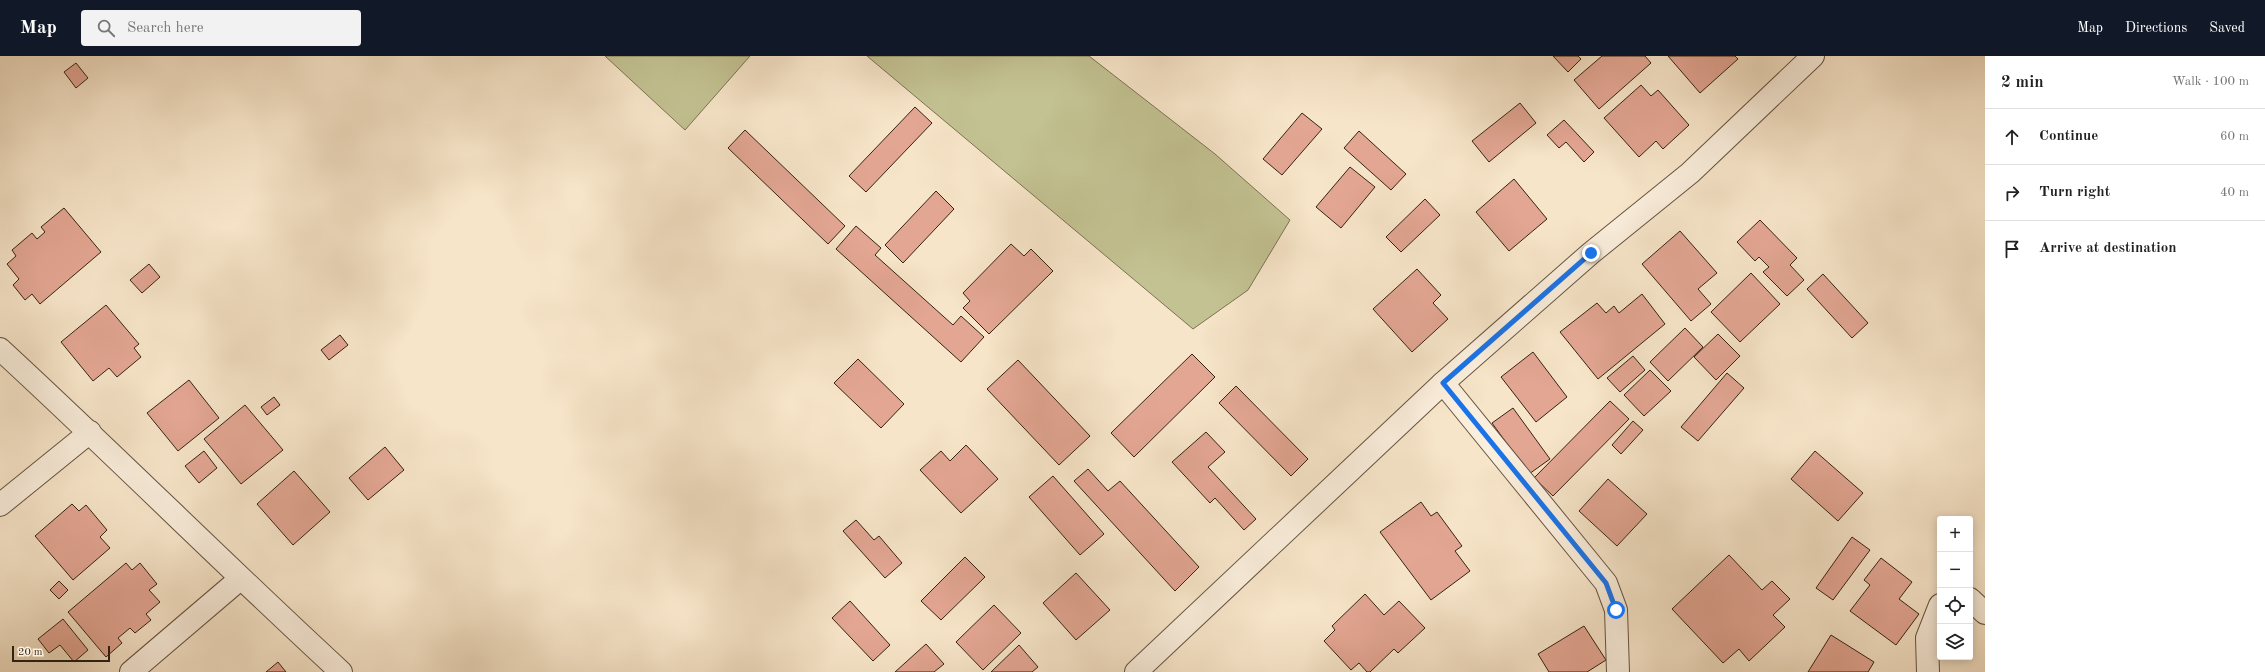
<!DOCTYPE html>
<meta charset="utf-8">
<style>
:root{--surface:#fff;--page:#f2f2f2;--text:#222;--muted:#767676;--line:#e0e0e0;--accent:#111827}
body{margin:0;font-family:"Old Standard TT",serif;background:var(--page);color:var(--text)}
.controls{position:absolute;right:12px;bottom:12px;display:grid;overflow:hidden;border-radius:4px;box-shadow:0 2px 10px #0003}
.controls button{width:36px;height:36px;display:grid;place-items:center;padding:0;border:0;border-bottom:1px solid var(--line);background:var(--surface);color:var(--text);font:20px sans-serif}
.scale{position:absolute;left:12px;bottom:10px;width:98px;box-sizing:border-box;padding-left:4px;border:2px solid #352312;border-top:0;font-size:11px;line-height:14px;white-space:nowrap;color:#352312;-webkit-text-stroke:3px #faeedc;paint-order:stroke}
.stop{position:absolute;width:12px;height:12px;margin:-9px;border:3px solid #1a73e8;border-radius:50%;background:#fff}
.stop.end{background:#1a73e8;border-color:#fff;box-shadow:0 1px 4px #0008}
.list{margin:0;padding:0;list-style:none}
h2{display:flex;justify-content:space-between;align-items:center;height:52px;margin:0;padding:0 16px;font-size:17px}
h2 small{font-size:13px;font-weight:400;color:var(--muted)}
.list li{display:grid;grid-template-columns:26px 1fr auto;gap:12px;align-items:center;box-sizing:border-box;height:56px;padding:0 16px;border-top:1px solid var(--line)}
.list b{display:block;font-size:15px;white-space:nowrap}
.list em{font-size:13px;font-style:normal;color:var(--muted)}
.icon{flex:none;width:22px;height:22px;fill:none;stroke:currentColor;stroke-width:2;stroke-linecap:round;stroke-linejoin:round}
.map{position:relative;flex:none;width:1985px;height:616px;overflow:hidden}
header{display:flex;align-items:center;gap:24px;box-sizing:border-box;height:56px;padding:0 20px;background:var(--accent);color:#fff}
header strong{font-size:19px}
nav{display:flex;gap:22px;margin-inline-start:auto;font-size:14px}
.search{width:280px;height:36px;background:var(--page);display:flex;align-items:center;gap:10px;box-sizing:border-box;padding:0 14px;border-radius:4px;color:var(--muted);font-size:15px}
main{display:flex}
aside{flex:1;background:var(--surface)}
.map>svg:first-child{display:block}
.green{fill:#c3c292;stroke:#7c7252}
.building{fill:#e3a693;stroke:#352312}
.lines{fill:none;stroke-linecap:round;stroke-linejoin:round}
.minor-casing{stroke:#665440;stroke-width:24}
.minor{stroke:#faeedc;stroke-width:22}
.route{stroke:#1a73e8;stroke-width:5}
</style>
<header>
<strong>Map</strong>
<div class="search"><svg class="icon" aria-label="search" viewBox="0 0 24 24"><circle cx="10" cy="10" r="6"/><path d="M15 15l6 6"/></svg>Search here</div>
<nav><a>Map</a><a>Directions</a><a>Saved</a></nav>
</header>
<main>
<div class="map">
<svg width="1985" height="616" viewBox="0 0 1985 616">
<rect width="100%" height="100%" fill="#f7e5c9"/>
<filter id="stains"><feTurbulence type="fractalNoise" baseFrequency=".005" numOctaves="4"/><feColorMatrix values="0 0 0 0 .2 0 0 0 0 .09 0 0 0 0 .02 0 0 0 .5 -.17"/></filter>
<radialGradient id="worn" r=".72"><stop offset=".6" stop-color="#630" stop-opacity="0"/><stop offset="1" stop-color="#630" stop-opacity=".3"/></radialGradient>
<g class="green">
<path d="M605 0H750L685 74Z"/>
<path d="M867 0H1089L1215 98 1290 164 1248 234 1193 273Z"/>
</g>
<g class="building">
<path d="M1553 0H1578L1581 3 1568 16Z"/>
<path d="M1602 0H1645L1651 7 1599 53 1574 24Z"/>
<path d="M1668 0H1735L1738 3 1700 37Z"/>
<path d="M76 7 88 22 76 32 64 16Z"/>
<path d="M1641 29 1651 40 1658 34 1689 69 1663 93 1656 85 1639 101 1604 62Z"/>
<path d="M1520 47 1536 67 1489 106 1472 85Z"/>
<path d="M915 51 932 67 866 136 849 120Z"/>
<path d="M1302 57 1322 73 1282 119 1263 103Z"/>
<path d="M1564 64 1594 96 1584 106 1566 86 1559 92 1547 79Z"/>
<path d="M745 74 845 170 828 188 728 92Z"/>
<path d="M1359 75 1406 118 1391 134 1344 92Z"/>
<path d="M1350 111 1375 131 1341 172 1316 151Z"/>
<path d="M1514 123 1547 163 1509 195 1476 156Z"/>
<path d="M936 135 954 153 903 207 885 189Z"/>
<path d="M1425 143 1440 159 1401 196 1386 181Z"/>
<path d="M64 152 101 196 40 248 32 238 25 244 13 229 19 223 7 208 16 200 12 194 32 177 37 183 45 176 41 171Z"/>
<path d="M1760 164 1797 202 1790 209 1804 224 1787 240 1763 216 1769 211 1759 201 1755 205 1737 186Z"/>
<path d="M856 170 881 192 875 199 953 269 961 260 984 281 961 306 836 193Z"/>
<path d="M1680 175 1717 217 1698 233 1711 248 1691 265 1642 208Z"/>
<path d="M1011 188 1024 200 1031 193 1053 215 989 278 963 252 970 245 963 237Z"/>
<path d="M149 208 160 221 142 237 130 224Z"/>
<path d="M1417 213 1441 239 1433 247 1448 263 1412 296 1373 253Z"/>
<path d="M1751 217 1780 248 1740 286 1711 256Z"/>
<path d="M1823 218 1868 267 1852 282 1807 233Z"/>
<path d="M1642 238 1665 268 1598 323 1560 276 1597 247 1606 257 1614 250 1619 257Z"/>
<path d="M106 249 139 288 134 292 141 301 117 321 109 312 93 325 61 286Z"/>
<path d="M1685 272 1703 291 1668 325 1650 306Z"/>
<path d="M1718 278 1740 300 1716 324 1694 301Z"/>
<path d="M340 279 348 289 329 304 321 294Z"/>
<path d="M1533 296 1567 341 1536 366 1501 321Z"/>
<path d="M1192 298 1215 321 1134 401 1111 377Z"/>
<path d="M1633 300 1645 314 1620 336 1607 322Z"/>
<path d="M858 303 904 348 881 372 834 327Z"/>
<path d="M1018 304 1090 380 1059 409 987 333Z"/>
<path d="M1650 314 1671 335 1644 360 1624 339Z"/>
<path d="M1727 317 1744 332 1698 385 1681 371Z"/>
<path d="M189 324 219 362 178 395 147 357Z"/>
<path d="M1236 330 1308 403 1291 420 1219 347Z"/>
<path d="M274 341 280 349 267 359 261 351Z"/>
<path d="M1610 345 1629 363 1553 440 1534 422Z"/>
<path d="M245 349 283 394 241 428 204 383Z"/>
<path d="M1513 352 1550 403 1529 418 1492 367Z"/>
<path d="M1633 365 1643 374 1621 398 1612 389Z"/>
<path d="M1206 376 1225 396 1208 411 1256 463 1244 474 1215 442 1210 447 1172 406Z"/>
<path d="M966 389 998 423 961 457 920 414 941 395 950 405Z"/>
<path d="M385 391 404 414 368 444 349 422Z"/>
<path d="M204 395 217 412 199 427 185 410Z"/>
<path d="M1815 395 1863 437 1838 465 1791 423Z"/>
<path d="M1088 413 1108 435 1120 425 1199 511 1175 535 1074 425Z"/>
<path d="M294 415 330 456 293 489 257 448Z"/>
<path d="M1053 420 1104 478 1080 499 1029 441Z"/>
<path d="M1608 423 1647 458 1617 490 1579 455Z"/>
<path d="M1421 446 1431 460 1437 456 1462 490 1455 495 1470 515 1431 544 1380 476Z"/>
<path d="M72 448 79 455 86 449 107 474 100 481 110 492 73 524 35 480Z"/>
<path d="M856 464 874 484 879 480 902 507 885 522 843 475Z"/>
<path d="M1852 481 1870 494 1833 544 1816 532Z"/>
<path d="M1729 499 1762 534 1772 525 1790 543 1773 559 1785 571 1749 605 1739 593 1723 607 1672 553Z"/>
<path d="M965 501 985 521 941 564 921 545Z"/>
<path d="M1881 502 1912 526 1899 543 1919 558 1896 589 1850 555 1870 529 1864 524Z"/>
<path d="M126 507 132 514 140 507 157 528 149 534 160 546 146 558 151 564 135 577 130 572 118 582 122 587 106 601 68 556Z"/>
<path d="M1076 517 1110 554 1076 584 1043 547Z"/>
<path d="M59 525 68 534 59 543 50 534Z"/>
<path d="M1365 538 1384 559 1399 545 1425 572 1398 597 1394 593 1370 616H1367L1359 607 1351 614 1324 585 1335 574 1332 570Z"/>
<path d="M850 545 890 589 873 605 832 562Z"/>
<path d="M994 549 1021 577 983 614 956 586Z"/>
<path d="M63 563 88 594 74 606 60 589 49 597 38 583Z"/>
<path d="M1584 570 1606 604 1587 616H1549L1538 598Z"/>
<path d="M1831 579 1874 606 1868 616H1808Z"/>
<path d="M926 588 944 608 934 616H895Z"/>
<path d="M1019 589 1038 611 1032 616H991Z"/>
<path d="M278 606 286 616H266Z"/>
</g>
<g class="lines">
<defs>
<g id="minor">
<path d="M0 293C115 399 226 510 341 616"/>
<path d="M1443 327 1606 527 1616 554 1618 616"/>
<path d="M0 449 90 376"/>
<path d="M1970 543 1985 557"/>
<path d="M131 616 240 523"/>
<path d="M1136 616 1443 327 1591 197 1690 117 1813 0"/>
<path d="M1928 616 1927 582 1940 549"/>
</g>
</defs>
<use href="#minor" class="minor-casing"/>
<use href="#minor" class="minor"/>
</g>
<g class="lines">
<path class="route" d="M1591 197 1443 327 1606 527 1616 554"/>
</g>
<rect width="100%" height="100%" filter="url(#stains)"/>
<rect width="100%" height="100%" fill="url(#worn)"/>
</svg>
<div class="controls">
<button>+</button>
<button>−</button>
<button><svg class="icon" aria-label="locate" viewBox="0 0 24 24"><circle cx="12" cy="12" r="6"/><path d="M12 2v4M12 18v4M2 12h4M18 12h4"/></svg></button>
<button><svg class="icon" aria-label="layers" viewBox="0 0 24 24"><path d="M12 4l9 5-9 5-9-5zM3 14l9 5 9-5"/></svg></button>
</div>
<div class="scale">20 m</div>
<div class="stop" style="left:1616px;top:554px"></div>
<div class="stop end" style="left:1591px;top:197px"></div>
</div>
<aside>
<h2>2 min<small>Walk · 100 m</small></h2>
<ul class="list">
<li><svg class="icon" aria-label="ahead" viewBox="0 0 24 24"><path d="M12 20V5M6 11l6-6 6 6"/></svg><div><b>Continue</b></div><em>60 m</em></li>
<li><svg class="icon" aria-label="right" viewBox="0 0 24 24"><path d="M7 20v-9h11M14 6l5 5-5 5"/></svg><div><b>Turn right</b></div><em>40 m</em></li>
<li><svg class="icon" aria-label="arrive" viewBox="0 0 24 24"><path d="M6 21V4h12l-3 4 3 4H6"/></svg><div><b>Arrive at destination</b></div></li>
</ul>
</aside>
</main>
